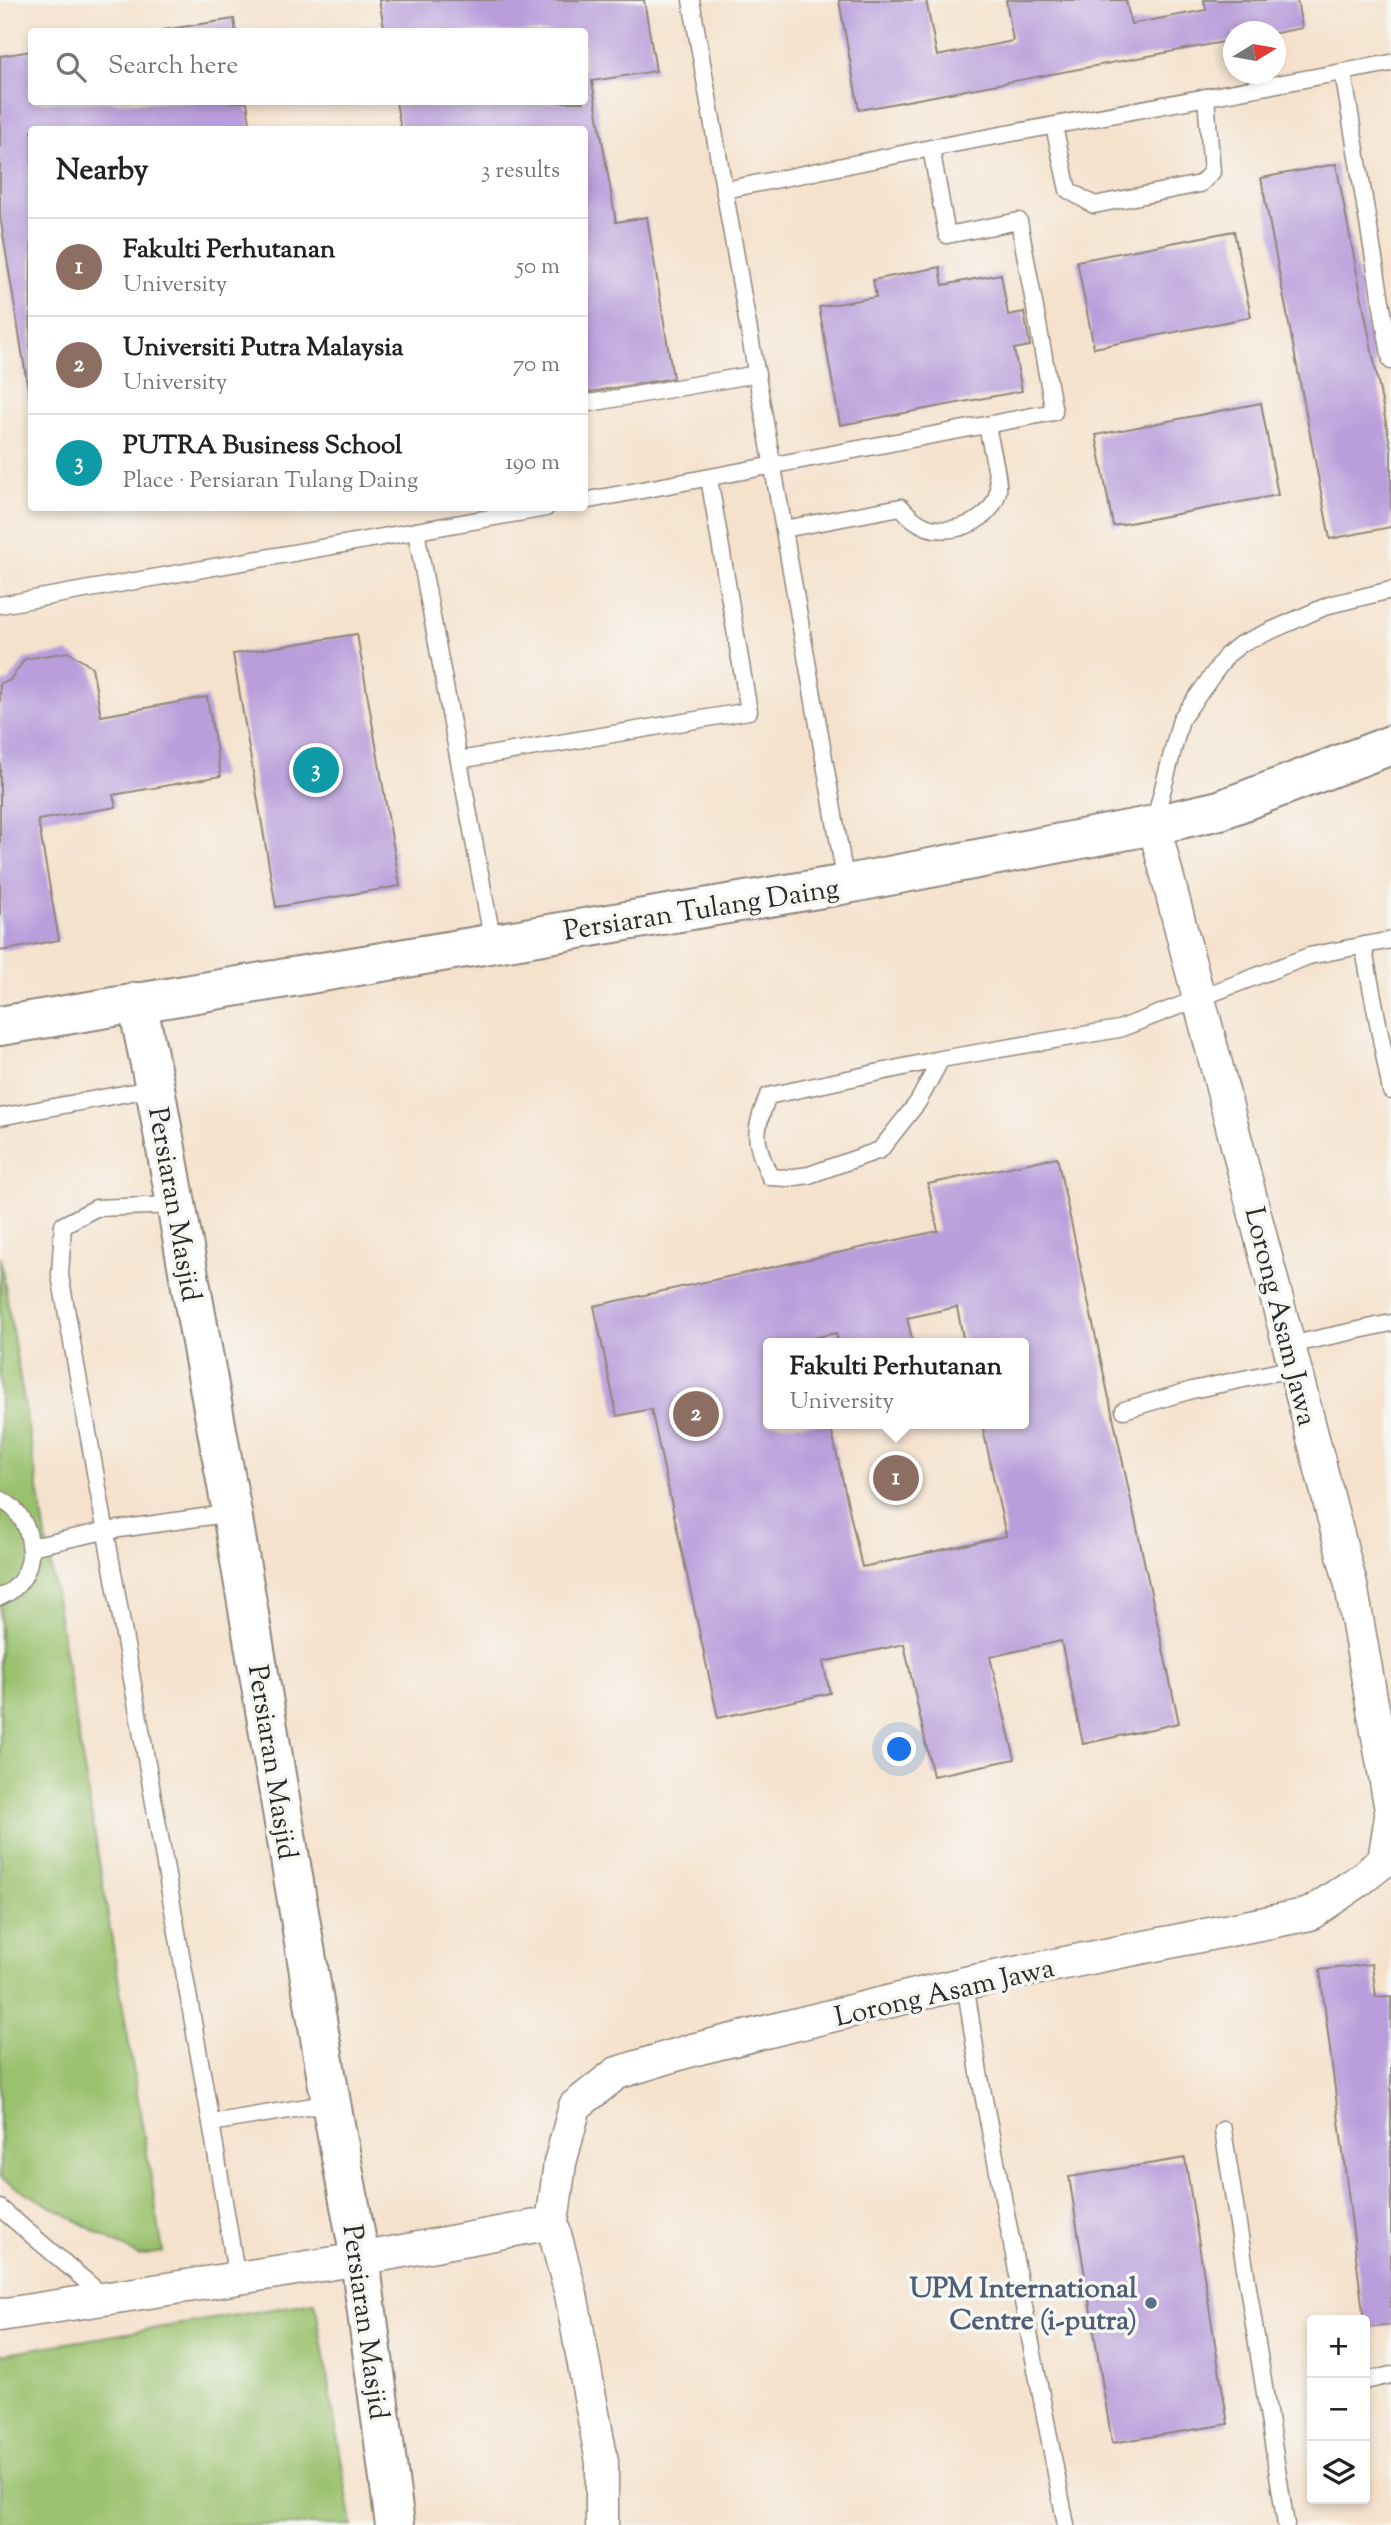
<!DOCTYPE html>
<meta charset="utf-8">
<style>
:root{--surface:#fff;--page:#f2f2f2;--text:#222;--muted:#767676;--line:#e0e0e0;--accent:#d1495b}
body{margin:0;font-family:"Sorts Mill Goudy",serif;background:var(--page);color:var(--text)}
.controls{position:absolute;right:21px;bottom:21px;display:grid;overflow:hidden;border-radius:7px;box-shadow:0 4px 10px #0003}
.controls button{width:63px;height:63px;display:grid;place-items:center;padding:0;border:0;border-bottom:2px solid var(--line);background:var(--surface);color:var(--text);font:35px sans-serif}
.compass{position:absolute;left:1223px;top:21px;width:63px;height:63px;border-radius:50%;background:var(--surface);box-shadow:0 4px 10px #0003;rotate:79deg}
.you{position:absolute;left:900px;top:1750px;width:24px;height:24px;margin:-18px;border:5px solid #fff;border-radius:50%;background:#1a73e8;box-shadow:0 0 0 10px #1a73e833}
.badge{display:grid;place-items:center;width:46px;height:46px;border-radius:50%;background:var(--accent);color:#fff;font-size:23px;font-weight:700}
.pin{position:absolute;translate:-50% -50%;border:4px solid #fff;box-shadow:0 2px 7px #0006}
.popup{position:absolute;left:763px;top:1338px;width:266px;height:91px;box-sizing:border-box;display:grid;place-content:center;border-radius:7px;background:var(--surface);filter:drop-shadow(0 2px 5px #0005);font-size:23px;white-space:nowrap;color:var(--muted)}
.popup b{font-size:26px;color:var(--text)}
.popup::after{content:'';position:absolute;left:50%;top:100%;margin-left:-14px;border:14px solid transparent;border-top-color:var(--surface)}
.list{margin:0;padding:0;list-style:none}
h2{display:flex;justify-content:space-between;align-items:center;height:91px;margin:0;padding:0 28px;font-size:30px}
h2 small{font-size:23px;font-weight:400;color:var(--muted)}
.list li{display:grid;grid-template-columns:46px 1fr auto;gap:21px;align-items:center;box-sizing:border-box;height:98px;padding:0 28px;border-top:2px solid var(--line)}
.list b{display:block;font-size:26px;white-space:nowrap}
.list p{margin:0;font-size:23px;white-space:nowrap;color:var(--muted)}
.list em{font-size:23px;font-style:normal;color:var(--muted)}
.icon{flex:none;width:38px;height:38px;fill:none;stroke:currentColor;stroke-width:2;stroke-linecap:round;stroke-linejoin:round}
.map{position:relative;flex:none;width:1391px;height:2525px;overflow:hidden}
.search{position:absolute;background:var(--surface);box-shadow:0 4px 10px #0003;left:28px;top:28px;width:560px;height:77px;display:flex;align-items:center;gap:18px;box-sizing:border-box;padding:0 24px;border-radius:7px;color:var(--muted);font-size:26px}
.panel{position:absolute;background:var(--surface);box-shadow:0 4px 10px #0003;left:28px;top:126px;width:560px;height:385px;border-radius:7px}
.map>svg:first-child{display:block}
.green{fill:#9ac16d;stroke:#62764c;stroke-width:2}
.building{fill:#b99edb;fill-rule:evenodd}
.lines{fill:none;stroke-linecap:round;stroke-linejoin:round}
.service-casing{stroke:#90867c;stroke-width:19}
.minor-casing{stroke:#90867c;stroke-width:35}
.tertiary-casing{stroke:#90867c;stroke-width:42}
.service{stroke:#fff;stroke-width:16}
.minor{stroke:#fff;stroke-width:32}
.tertiary{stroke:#fff;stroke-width:38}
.service-dot{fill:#5c6f8a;stroke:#f6f6f2;stroke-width:2.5}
.labels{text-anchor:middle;stroke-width:7;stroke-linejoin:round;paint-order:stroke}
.street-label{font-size:28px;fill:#2b2b2b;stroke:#f6f6f2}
.service-label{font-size:28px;font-weight:bold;fill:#4e5e75;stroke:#f6f6f2;text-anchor:end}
</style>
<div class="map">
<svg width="1391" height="2525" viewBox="0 0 1391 2525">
<rect width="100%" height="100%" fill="#f6f6f2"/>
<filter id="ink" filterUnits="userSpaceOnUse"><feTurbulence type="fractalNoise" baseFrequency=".0143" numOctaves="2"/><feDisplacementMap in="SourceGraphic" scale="14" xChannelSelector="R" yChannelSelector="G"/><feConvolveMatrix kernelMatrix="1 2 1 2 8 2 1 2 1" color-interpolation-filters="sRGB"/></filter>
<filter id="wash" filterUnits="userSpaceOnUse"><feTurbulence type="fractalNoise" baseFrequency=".00686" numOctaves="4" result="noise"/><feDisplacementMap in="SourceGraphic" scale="28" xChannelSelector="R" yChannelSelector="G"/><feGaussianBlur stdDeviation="1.57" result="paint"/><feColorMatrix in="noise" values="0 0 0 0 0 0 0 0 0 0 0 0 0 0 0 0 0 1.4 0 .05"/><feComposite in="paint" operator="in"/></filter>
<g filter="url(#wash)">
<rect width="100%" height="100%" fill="#f5e2cd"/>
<g class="green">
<path d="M0 1256 163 2252 139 2256 0 2178Z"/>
<path d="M315 2302 352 2525H0V2354Z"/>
</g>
<g id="blocks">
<g class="building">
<path d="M379 0H644L656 71 592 81 616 222 647 217 673 378 584 393V130H401L396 102H584V32H385Z"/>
<path d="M839 0H926L937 56 1013 41 1006 0H1126L1131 24 1206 10 1204 0H1297L1302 28 1276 33 1234 32V40L859 110Z"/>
<path d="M234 19 236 32H164L163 30Z"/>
<path d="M32 51V102H247L251 130H32L30 401 0 216V56Z"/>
<path d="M1336 164 1391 449V527L1330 539 1261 178Z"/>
<path d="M1234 231 1251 317 1094 348 1077 261Z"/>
<path d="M940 267 943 285 1001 274 1008 315 1024 312 1030 346 1014 349 1022 391 840 425 819 307 876 297 873 280Z"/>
<path d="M1261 403 1278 495 1113 526 1096 435Z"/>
<path d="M357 634 400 886 276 907 233 654Z"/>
<path d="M68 652 92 667 101 716 207 697 221 776 113 795 116 807 38 820 59 940 0 951V683L9 681 25 659Z"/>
<path d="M1057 1157 1179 1723 1083 1744 1061 1641 990 1657 1015 1759 933 1776 904 1644 823 1662 830 1693 718 1718 651 1409 617 1416 594 1306 938 1231 928 1184ZM957 1307 964 1343H1024V1424H982L1006 1536 862 1567 830 1424H768V1343H813L812 1338 836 1333 838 1343H913L907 1318Z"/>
<path d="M1372 1964 1376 1997 1391 1996V2325L1365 2328 1320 1970Z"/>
<path d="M1185 2158 1228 2424 1112 2443 1069 2177Z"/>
</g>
</g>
</g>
<g filter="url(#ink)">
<use href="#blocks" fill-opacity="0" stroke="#90867c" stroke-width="2"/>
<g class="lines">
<defs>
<g id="service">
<path d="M691 0 846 884"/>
<path d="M1343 72 1391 361"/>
<path d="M1054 126 1068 190 1094 205 1200 184 1212 172 1206 97"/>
<path d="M725 190 931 148 1391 63"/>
<path d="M584 404 757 374"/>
<path d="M584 501 1054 412 1019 221 947 235 931 148"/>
<path d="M784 529 901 507C909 516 916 523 927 527 953 536 993 521 998 491 1000 478 989 440 987 425"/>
<path d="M416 531 493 943"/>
<path d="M0 605 546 508"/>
<path d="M459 760 749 711 709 478"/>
<path d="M1154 823 1181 719 1227 655 1241 644 1329 605 1391 590"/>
<path d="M1363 945 1391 1091"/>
<path d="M941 1059 768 1096C753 1134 754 1139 770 1177L788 1178 809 1175 880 1150 918 1102 941 1059 1119 1029 1309 956 1391 940"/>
<path d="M0 1117 155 1088"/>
<path d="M175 1205 96 1208 63 1225 60 1275 211 2123 237 2279"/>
<path d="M1289 1345 1391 1323"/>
<path d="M1124 1410 1192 1390 1295 1368"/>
<path d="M0 1499C39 1518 42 1580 0 1597"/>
<path d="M31 1547 105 1531 232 1513"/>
<path d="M965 1983 979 2073 1066 2525"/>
<path d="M211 2123 331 2103"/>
<path d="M1223 2130 1286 2525"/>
<path d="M0 2208 107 2299"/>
<path d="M1365 2381 1391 2375"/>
</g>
<g id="minor">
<path d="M1154 825 1351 1585 1391 1810"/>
<path d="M552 2223 571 2294 602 2462V2525"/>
<path d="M0 2315 360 2259 552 2223 560 2163 575 2106 617 2073 692 2050 965 1983 1310 1914 1357 1882 1384 1861 1391 1816"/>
</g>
<g id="tertiary">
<path d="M137 1002 155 1088 232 1513 331 2103 360 2259 395 2525"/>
<path d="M0 1026 847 884 1154 825 1220 810 1391 745"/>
</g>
</defs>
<use href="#service" class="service-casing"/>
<use href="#minor" class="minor-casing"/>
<use href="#tertiary" class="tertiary-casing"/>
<use href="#service" class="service"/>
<use href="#minor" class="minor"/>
<use href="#tertiary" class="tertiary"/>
</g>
</g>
<circle class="service-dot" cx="1151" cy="2303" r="7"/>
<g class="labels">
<g class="street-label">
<text transform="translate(701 908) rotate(-9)" y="10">Persiaran Tulang Daing</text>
<text transform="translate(176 1204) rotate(80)" y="10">Persiaran Masjid</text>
<text transform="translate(1282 1316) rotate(76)" y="10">Lorong Asam Jawa</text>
<text transform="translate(274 1762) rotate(81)" y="10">Persiaran Masjid</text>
<text transform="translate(944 1991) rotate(-13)" y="10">Lorong Asam Jawa</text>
<text transform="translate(367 2322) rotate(82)" y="10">Persiaran Masjid</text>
</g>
<g class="service-label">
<text x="1137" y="2297">UPM International<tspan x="1137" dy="32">Centre (i-putra)</tspan></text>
</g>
</g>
</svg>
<div class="controls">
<button>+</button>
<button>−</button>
<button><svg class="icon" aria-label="layers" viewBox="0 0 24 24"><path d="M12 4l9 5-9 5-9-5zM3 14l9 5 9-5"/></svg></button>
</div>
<svg class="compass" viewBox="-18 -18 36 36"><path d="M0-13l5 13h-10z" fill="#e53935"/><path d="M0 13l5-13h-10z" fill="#767676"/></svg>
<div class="you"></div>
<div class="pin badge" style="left:896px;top:1478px;background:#8d6e63">1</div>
<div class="popup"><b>Fakulti Perhutanan</b>University</div>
<div class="pin badge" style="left:696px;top:1414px;background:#8d6e63">2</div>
<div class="pin badge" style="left:316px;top:770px;background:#0f9aa8">3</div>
<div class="search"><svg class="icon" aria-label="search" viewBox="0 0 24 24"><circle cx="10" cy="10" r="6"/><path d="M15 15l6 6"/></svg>Search here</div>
<section class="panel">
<h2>Nearby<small>3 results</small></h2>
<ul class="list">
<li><span class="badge" style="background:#8d6e63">1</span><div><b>Fakulti Perhutanan</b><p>University</p></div><em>50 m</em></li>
<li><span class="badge" style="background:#8d6e63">2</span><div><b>Universiti Putra Malaysia</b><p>University</p></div><em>70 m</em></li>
<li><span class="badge" style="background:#0f9aa8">3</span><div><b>PUTRA Business School</b><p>Place · Persiaran Tulang Daing</p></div><em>190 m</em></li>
</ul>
</section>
</div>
